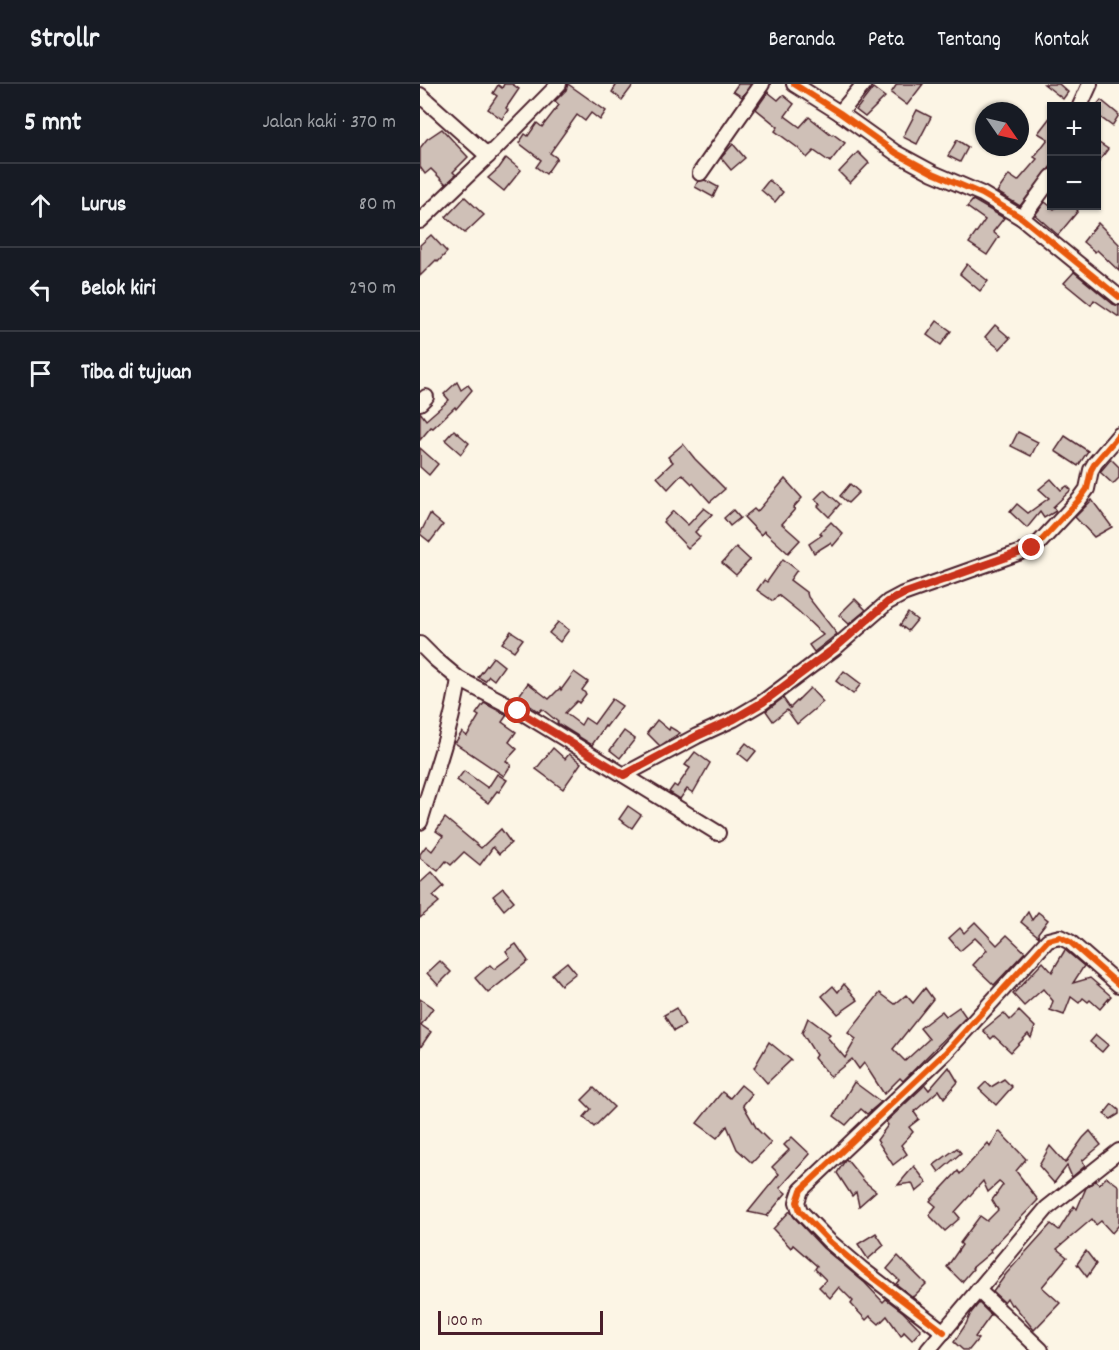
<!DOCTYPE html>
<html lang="id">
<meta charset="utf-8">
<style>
:root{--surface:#171b24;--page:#242831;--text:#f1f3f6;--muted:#9ea1a6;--line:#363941}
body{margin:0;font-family:Dekko,sans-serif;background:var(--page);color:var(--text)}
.controls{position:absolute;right:18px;top:18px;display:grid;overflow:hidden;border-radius:0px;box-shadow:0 2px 4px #0004}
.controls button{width:54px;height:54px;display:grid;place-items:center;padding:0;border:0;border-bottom:2px solid var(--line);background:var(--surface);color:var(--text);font:30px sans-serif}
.compass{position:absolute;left:555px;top:18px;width:54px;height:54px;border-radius:50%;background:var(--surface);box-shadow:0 2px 4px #0004;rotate:124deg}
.scale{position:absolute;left:18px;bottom:15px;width:165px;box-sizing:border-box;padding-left:6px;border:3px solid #4a1f2b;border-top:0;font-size:16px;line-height:21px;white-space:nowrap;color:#4a1f2b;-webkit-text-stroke:4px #fcf5e5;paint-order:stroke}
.stop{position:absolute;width:18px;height:18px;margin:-14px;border:4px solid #c8321e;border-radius:50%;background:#fff}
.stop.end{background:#c8321e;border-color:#fff;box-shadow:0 2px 6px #0008}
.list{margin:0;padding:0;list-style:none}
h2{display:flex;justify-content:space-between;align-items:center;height:78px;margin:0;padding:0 24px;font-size:26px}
h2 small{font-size:20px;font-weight:400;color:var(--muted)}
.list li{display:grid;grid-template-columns:39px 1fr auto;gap:18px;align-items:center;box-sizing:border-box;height:84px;padding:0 24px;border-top:2px solid var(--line)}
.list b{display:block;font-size:22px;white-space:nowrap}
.list em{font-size:20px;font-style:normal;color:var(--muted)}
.icon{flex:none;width:33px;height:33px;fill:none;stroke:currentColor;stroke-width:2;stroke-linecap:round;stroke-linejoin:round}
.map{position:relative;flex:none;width:699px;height:1266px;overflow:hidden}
header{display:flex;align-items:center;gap:36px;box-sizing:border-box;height:84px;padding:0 30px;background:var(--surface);border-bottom:2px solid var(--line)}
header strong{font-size:28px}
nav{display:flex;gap:33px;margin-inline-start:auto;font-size:21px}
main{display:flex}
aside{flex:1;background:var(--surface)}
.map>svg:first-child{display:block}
.building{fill:#cfc0b7;stroke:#4a1f2b;stroke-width:1.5}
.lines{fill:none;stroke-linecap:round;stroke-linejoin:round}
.minor-casing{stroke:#4a1f2b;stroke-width:18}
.minor{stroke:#fcf5e5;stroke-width:14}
.cycleway-casing{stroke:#fcf5e5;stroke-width:10}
.cycleway{stroke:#e8590c;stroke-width:6}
.route{stroke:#c8321e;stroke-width:8}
</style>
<header>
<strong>Strollr</strong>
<nav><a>Beranda</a><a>Peta</a><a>Tentang</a><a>Kontak</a></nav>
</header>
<main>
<aside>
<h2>5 mnt<small>Jalan kaki · 370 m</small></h2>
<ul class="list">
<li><svg class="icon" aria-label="ahead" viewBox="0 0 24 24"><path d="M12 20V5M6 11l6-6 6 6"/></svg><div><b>Lurus</b></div><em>80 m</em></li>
<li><svg class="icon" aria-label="left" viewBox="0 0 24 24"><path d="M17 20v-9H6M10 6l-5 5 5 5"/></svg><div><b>Belok kiri</b></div><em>290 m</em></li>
<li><svg class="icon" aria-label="arrive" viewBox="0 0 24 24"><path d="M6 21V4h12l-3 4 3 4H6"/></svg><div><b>Tiba di tujuan</b></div></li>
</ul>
</aside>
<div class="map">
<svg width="699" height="1266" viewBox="0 0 699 1266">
<rect width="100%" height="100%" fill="#fcf5e5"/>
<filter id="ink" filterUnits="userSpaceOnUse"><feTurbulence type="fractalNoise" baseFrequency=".0167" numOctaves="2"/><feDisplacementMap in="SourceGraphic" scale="12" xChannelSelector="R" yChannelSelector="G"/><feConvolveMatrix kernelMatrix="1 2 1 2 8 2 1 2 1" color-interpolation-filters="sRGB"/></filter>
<g filter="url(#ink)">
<g class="building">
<path d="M84 0H92L99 5 86 24 88 26 82 35 68 25 77 12 73 9 78 1 82 4Z"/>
<path d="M148 0 186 27 180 36 171 29 165 37 157 31 130 69 137 74 126 90 116 83 121 76 99 59 105 50 108 52 117 39 122 43 139 21 135 17 146 6Z"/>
<path d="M197 0H214L202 16 192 8Z"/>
<path d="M318 0H331L322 13 313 7Z"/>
<path d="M477 0H503L487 21 471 9Z"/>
<path d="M624 0H639L648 8 643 15Z"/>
<path d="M453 4 465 13 445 33 436 26Z"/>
<path d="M348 8 358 16 363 11 374 20 365 32 380 43 389 33 412 51 413 50 425 59 410 78 394 67 387 74 378 64 355 47 358 43 336 25Z"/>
<path d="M681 16 699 31 692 42 676 30V22Z"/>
<path d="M497 26 511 33 497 60 483 53Z"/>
<path d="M632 31V81L600 122 577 108 589 91 598 97 617 75 614 73 628 55 618 49Z"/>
<path d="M22 45 48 73 33 88 36 91 26 100 11 85 5 90 0 83V64L7 55Z"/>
<path d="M537 56 548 63 540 78 528 72Z"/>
<path d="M676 57 688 65 676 81Z"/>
<path d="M313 60 325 74 311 86 301 74Z"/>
<path d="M438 68 449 79 430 99 419 88Z"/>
<path d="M86 74 101 86 84 107 68 94 79 84Z"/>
<path d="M285 96 298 103 293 113 275 103 278 97Z"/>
<path d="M349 96 363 108 355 118 341 106Z"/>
<path d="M45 113 64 131 45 149 26 133Z"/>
<path d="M553 116 584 134 573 148 579 153 567 171 549 159 565 136 547 123Z"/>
<path d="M625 118 634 125 637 122H660L657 126 658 127 638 151 615 131Z"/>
<path d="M678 139 699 160V187L677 166 675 168 663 158Z"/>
<path d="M11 151 27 168 18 178 16 176 0 192V161Z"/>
<path d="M547 180 568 197 560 207 540 190Z"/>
<path d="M654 188 693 220 699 222V233L674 216 671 221 644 199Z"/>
<path d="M517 237 531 247 521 261 507 251Z"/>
<path d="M575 241 590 254 580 265 565 253Z"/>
<path d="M37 298 41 306 48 301 52 306 36 325 35 323 13 344 11 343 0 356V328L6 336 29 316 24 310Z"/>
<path d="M34 346 49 359 41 370 25 356Z"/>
<path d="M598 348 618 358 611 372 591 362Z"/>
<path d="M645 352 668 367 658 382 635 367Z"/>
<path d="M263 360 275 375 305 405 290 418 273 399 272 400 262 390 248 405 237 393 253 378 248 373Z"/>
<path d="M0 364 18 380 9 391 0 383Z"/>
<path d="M691 375 699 383V394L693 400 680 388Z"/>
<path d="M365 395 382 414 373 424 375 425 362 440 380 456 368 469 344 447 341 451 324 433 334 425 337 428Z"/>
<path d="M631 395 641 406 647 402 651 406 633 423 636 427 624 434 620 428 607 444 590 428 597 420 608 429 629 414 619 405Z"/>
<path d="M430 400 439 408 428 419 420 412Z"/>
<path d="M404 406 420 420 409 433 398 422 400 420 395 415Z"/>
<path d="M672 416 692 443 674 453 655 433Z"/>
<path d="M284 424 292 430 275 448 280 453 268 464 243 438 253 427 268 441Z"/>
<path d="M313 426 320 434 310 442 304 434Z"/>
<path d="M10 430 23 441 10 458 0 450Z"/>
<path d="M411 438 423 450 413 462 410 459 394 469 389 460 402 451 400 449Z"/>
<path d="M316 463 330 476 316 491 302 479Z"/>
<path d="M363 475 377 486 370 496 387 509 388 513 417 550 394 568 389 561 403 551 378 527 358 511 353 517 337 506 344 496 347 498Z"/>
<path d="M435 515 446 526 429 540 419 531Z"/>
<path d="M488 529 497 536 488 547 480 541Z"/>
<path d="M138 538 149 546 140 558 129 549Z"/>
<path d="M91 547 103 555 94 567 82 559Z"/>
<path d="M73 573 84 582 74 596 69 592 65 597 58 593Z"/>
<path d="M424 587 441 600 433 610 416 597Z"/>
<path d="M154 588 168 598 162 606 166 610 159 619 157 617 145 629 161 641 165 634 174 640 192 615 202 622 186 643 185 642 172 661 137 639 138 638 122 625 119 628 98 613 108 599 129 615 140 604 141 606Z"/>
<path d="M390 604 403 618 377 640 367 626 353 637 346 627 363 614 370 624Z"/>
<path d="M64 619 87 631 82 638 96 648 89 658 97 665 86 677 91 681 84 692 35 659 42 648 47 652 59 632 56 630Z"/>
<path d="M237 636 249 646 250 643 260 649 240 662 227 649Z"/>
<path d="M204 647 215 655 200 674 190 666Z"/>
<path d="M326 659 336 667 328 677 318 669Z"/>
<path d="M133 664 145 675 149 670 161 679 143 705 116 685Z"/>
<path d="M275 668 290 679 273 709 267 705 260 715 249 708 254 701 257 703 270 684 265 681Z"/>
<path d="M44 687 68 704 77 690 87 696 79 708 77 707 68 719 37 696Z"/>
<path d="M208 722 221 731 212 744 199 735Z"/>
<path d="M25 734 61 764 81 745 91 759 79 770 73 763 60 781 44 768 31 781 26 777 18 787 0 774V770L6 762 12 767 23 752 16 747Z"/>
<path d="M12 788 24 802 13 812 19 818 0 834V799Z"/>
<path d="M83 804 94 817 84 826 73 812Z"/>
<path d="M608 828 612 836 618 828 628 836 618 849 619 853 601 838Z"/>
<path d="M555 838 577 861 587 851 605 868 574 901 553 881 567 866 555 854 540 867 529 854 540 844 544 849Z"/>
<path d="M96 860 108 877 68 909 55 894 70 881 74 885 90 873 86 867Z"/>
<path d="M645 866 664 882 653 899 670 894 691 912 680 925 670 916 668 918 663 914 659 919 651 913 644 931 630 926 633 917 623 905 604 922 593 910 623 878 632 888Z"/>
<path d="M20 877 31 888 18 901 7 889Z"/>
<path d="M147 878 156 889 141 901 132 890Z"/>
<path d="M424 900 438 916 418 930 402 912 413 902 418 908Z"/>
<path d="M505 904 513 915 473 965 485 977 509 955 500 944 522 927 526 932 539 923 546 933 483 997 480 994 464 1010 444 979 439 985 432 975 410 993 394 974 396 971 382 949 388 934 410 950 407 953 425 974 436 955 428 949 460 909 475 920 486 911 493 919Z"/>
<path d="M0 915 13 924 1 941 11 948 0 964Z"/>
<path d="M256 924 265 941 254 947 244 931Z"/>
<path d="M599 927 615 943 611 954 608 950 591 968 574 952 571 955 563 946 584 929 590 936Z"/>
<path d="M676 951 688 961 682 968 670 958Z"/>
<path d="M349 958 371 976 347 999 334 984Z"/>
<path d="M529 983 538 998 524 1014 519 1006 494 1028 499 1035 489 1043 493 1048 481 1061 487 1070 473 1081 457 1056 468 1041 466 1038 505 1001 509 1006Z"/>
<path d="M584 995 592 1003 576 1021 559 1005 566 998 571 1003Z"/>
<path d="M434 998 461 1018 447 1030 441 1025 426 1041 414 1032Z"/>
<path d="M321 1001 332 1010 323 1021 337 1045 351 1059 332 1079 317 1065 307 1042 297 1054 277 1039 302 1008 310 1014Z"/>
<path d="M174 1004 194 1023 174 1043 164 1033 171 1025 162 1016Z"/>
<path d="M692 1020 699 1026V1030L691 1035 684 1030Z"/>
<path d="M579 1047 606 1075 596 1087 618 1116 570 1166 571 1168 552 1184 553 1185 542 1198 527 1183 542 1161 540 1159 560 1132 567 1137 578 1126 572 1116 583 1101 579 1098 568 1108 563 1097 535 1128 540 1134 525 1147 509 1131 516 1122 510 1117 538 1087 540 1090 568 1059 570 1063Z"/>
<path d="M670 1047 681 1061 662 1077 665 1082 652 1093 647 1082 634 1099 619 1082 630 1062 645 1079 663 1054Z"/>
<path d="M372 1053 390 1070 360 1104 366 1109 347 1132 328 1128 359 1090 352 1083 369 1066 364 1061Z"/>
<path d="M537 1064 541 1069 519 1088 514 1081Z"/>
<path d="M426 1075 445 1098 456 1107 439 1122 436 1108 432 1112 417 1089Z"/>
<path d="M494 1082 507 1099 496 1108 492 1099 478 1101Z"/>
<path d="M687 1093 699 1102V1141L692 1149 681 1137 676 1141 672 1135 637 1165 647 1173 622 1203 640 1219 614 1246 593 1220 591 1221 587 1214 584 1218 573 1208 586 1190 631 1140 639 1146 654 1122 657 1125 666 1104 675 1097 679 1100Z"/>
<path d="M370 1127 374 1133 403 1164 445 1199 463 1218 466 1215 483 1228 501 1246 492 1256 484 1248 481 1252 467 1232 459 1240 450 1232 446 1236 431 1220 433 1217 419 1203 410 1214 399 1203 406 1196 395 1185 397 1182 373 1161 371 1164 353 1145Z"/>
<path d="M456 1149 464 1161 448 1175 438 1160Z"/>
<path d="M666 1167 676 1180 667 1193 657 1180Z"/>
<path d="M478 1172 506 1200 493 1213 476 1200 479 1196 467 1185Z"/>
<path d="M559 1219 571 1231 555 1253 558 1255 549 1266H543L534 1258 546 1240 551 1229Z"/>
</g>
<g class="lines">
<defs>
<g id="minor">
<path d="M374 0 420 29 476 69 513 89 562 110 602 134 699 213"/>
<path d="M0 11 68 72"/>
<path d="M660 22 670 0"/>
<path d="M420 29 444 0"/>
<path d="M280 89 342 0"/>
<path d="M602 134 632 93"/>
<path d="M0 137 68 72 139 0"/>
<path d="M0 319 6 313"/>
<path d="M0 560 14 574 39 595C32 644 14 690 0 738"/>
<path d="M39 595 98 626 298 749"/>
<path d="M204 691 277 652 314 635 343 618 415 564 468 518 483 510 601 468 619 459 659 416 667 405 671 386 675 379 699 351"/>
<path d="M558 1206 621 1266"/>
<path d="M524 1248 443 1186 409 1157 380 1127 377 1118 381 1106 525 969 628 856 640 853 650 858 699 901"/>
<path d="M508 1266 627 1124 699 1067"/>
</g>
</defs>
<use href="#minor" class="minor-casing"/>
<use href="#minor" class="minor"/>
<defs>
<g id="cycleway">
<path d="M374 0 420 29 476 69 513 89 562 110 602 134 699 213"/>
<path d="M204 691 277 652 314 635 343 618 415 564 468 518 483 510 601 468 619 459 659 416 667 405 671 386 675 379 699 351"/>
<path d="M524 1248 443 1186 409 1157 380 1127 377 1118 381 1106 525 969 628 856 640 853 650 858 699 901"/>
</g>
</defs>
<use href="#cycleway" class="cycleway-casing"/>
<use href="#cycleway" class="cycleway"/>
</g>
</g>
<g class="lines" filter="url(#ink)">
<path class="route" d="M98 627 204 691 277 652 314 635 343 618 415 564 468 518 483 510 612 464"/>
</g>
</svg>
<div class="controls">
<button>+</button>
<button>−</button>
</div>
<svg class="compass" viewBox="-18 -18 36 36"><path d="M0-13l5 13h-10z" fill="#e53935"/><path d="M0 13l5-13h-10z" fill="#9ea1a6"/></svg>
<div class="scale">100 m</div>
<div class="stop" style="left:98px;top:627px"></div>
<div class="stop end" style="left:612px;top:464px"></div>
</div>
</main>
